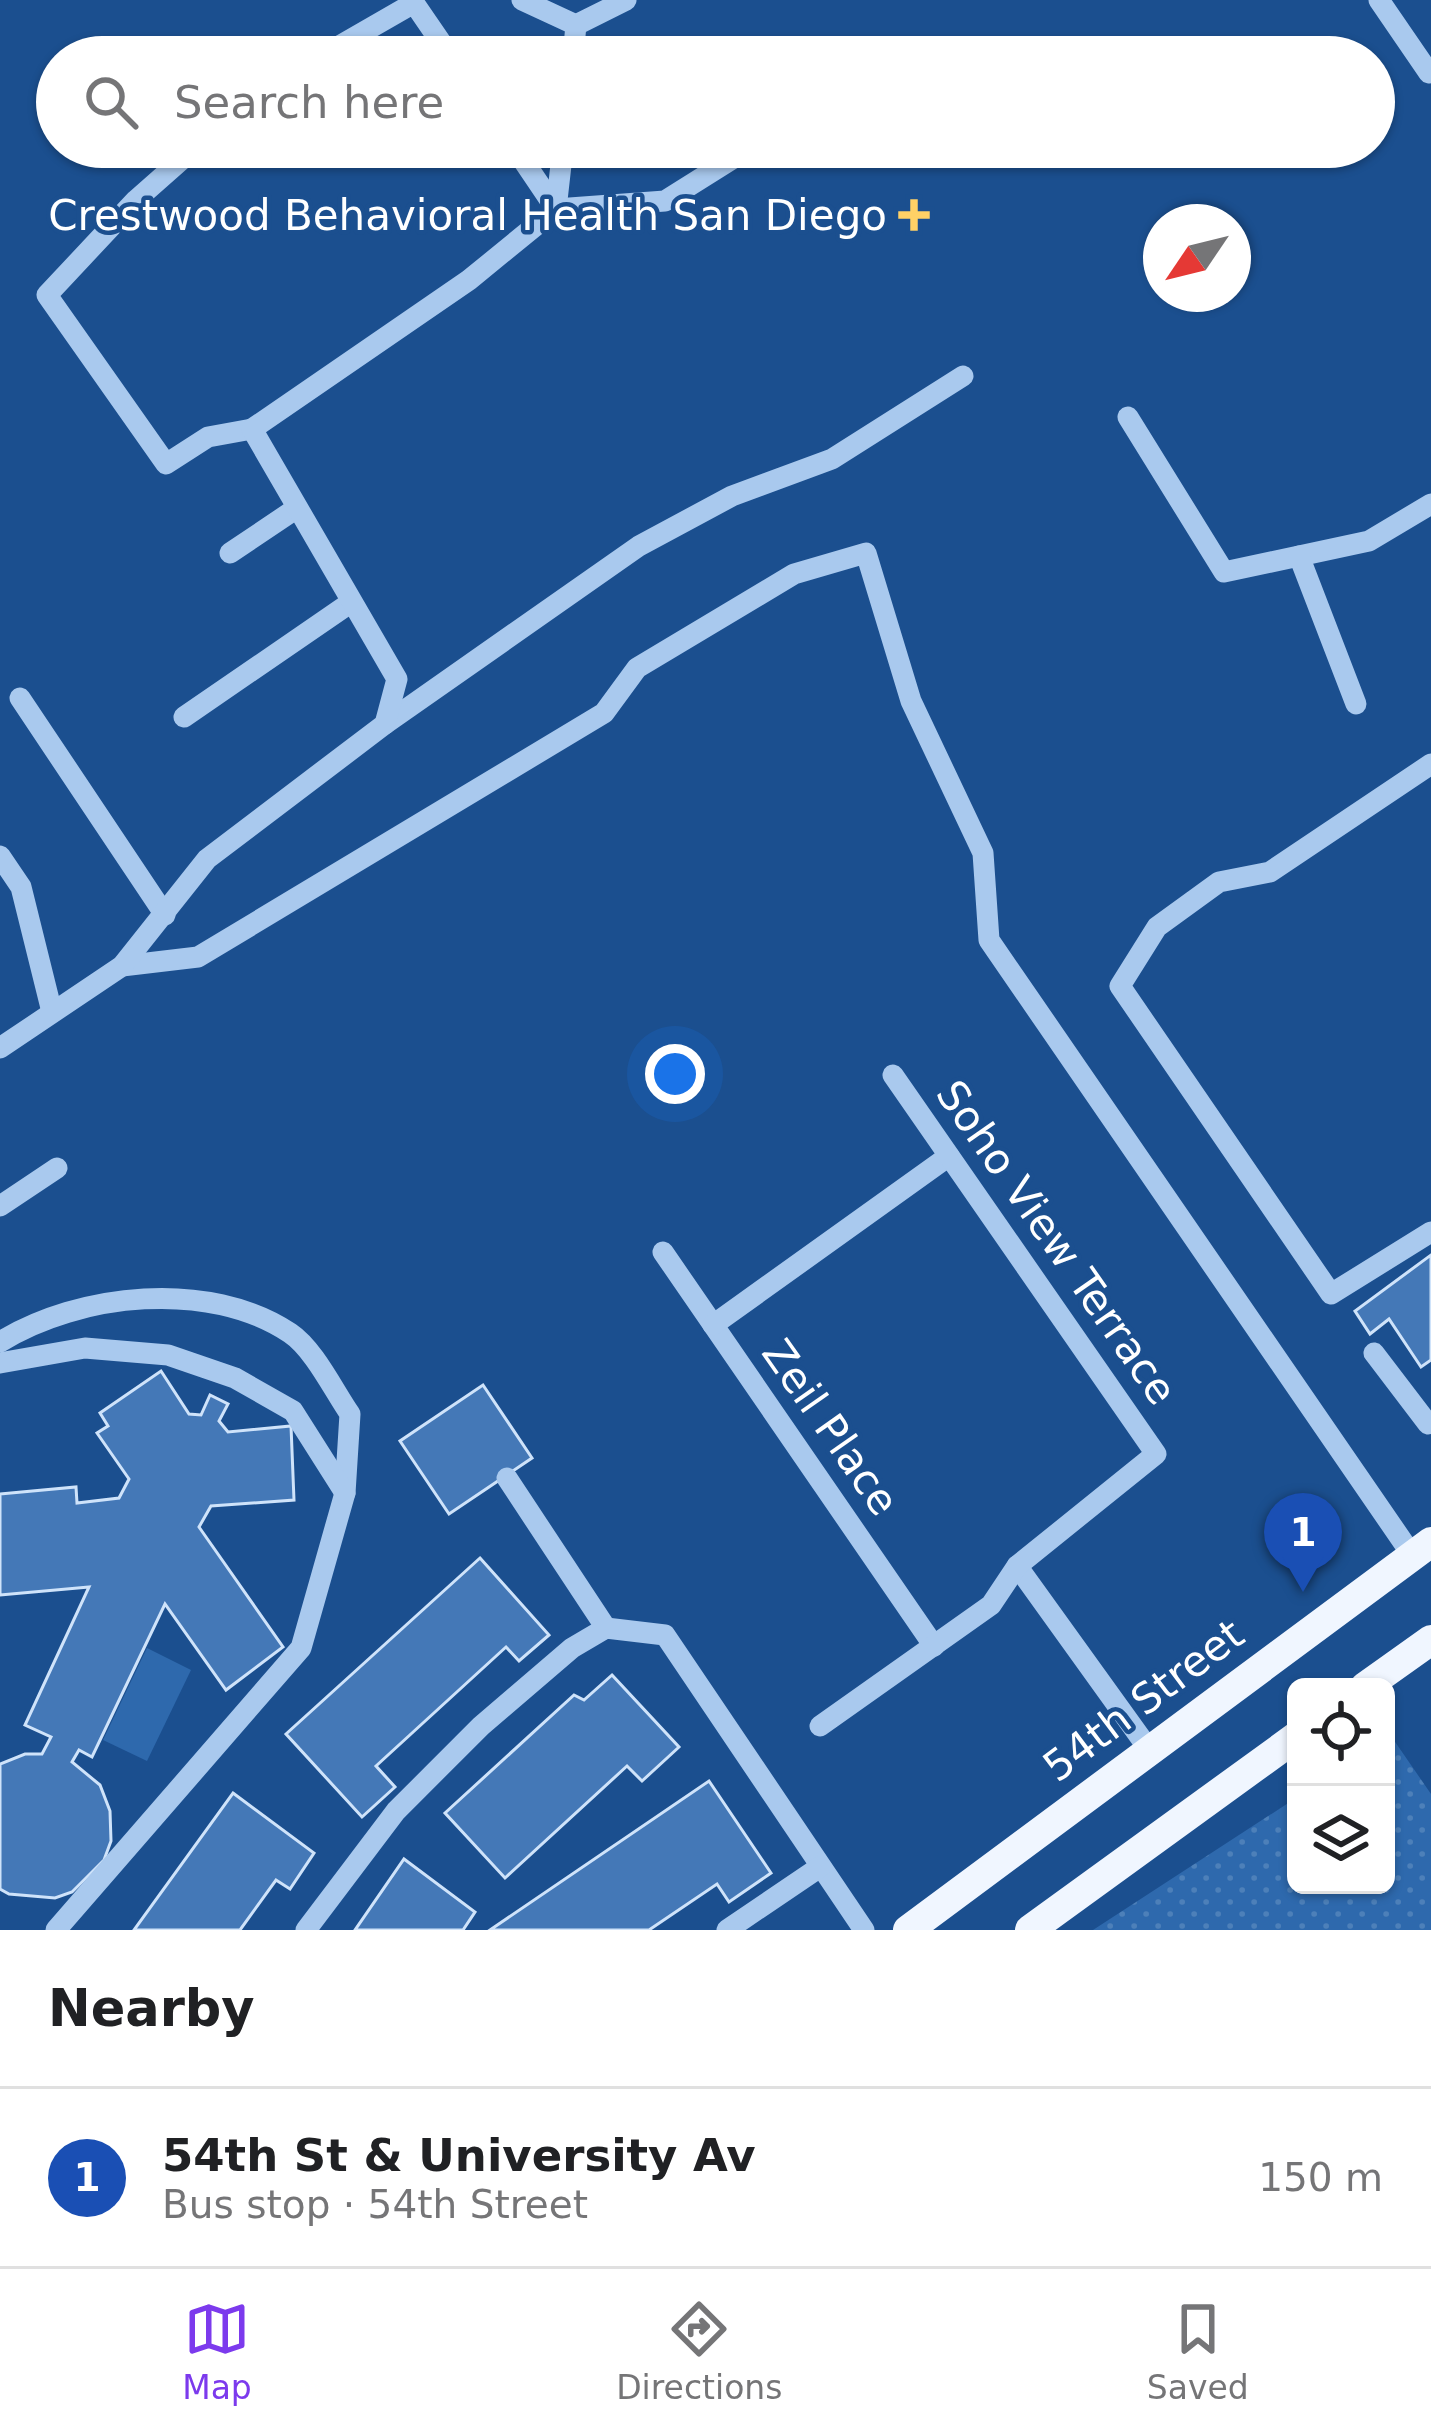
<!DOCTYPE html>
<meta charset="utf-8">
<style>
:root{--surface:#fff;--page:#f2f2f2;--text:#202124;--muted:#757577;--line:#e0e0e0;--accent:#7c3aed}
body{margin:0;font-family:"DejaVu Sans",sans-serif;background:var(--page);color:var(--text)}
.controls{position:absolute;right:36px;bottom:36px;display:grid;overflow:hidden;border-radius:18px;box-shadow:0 3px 9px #0004}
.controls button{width:108px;height:108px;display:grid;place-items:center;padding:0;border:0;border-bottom:3px solid var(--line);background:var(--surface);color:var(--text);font:60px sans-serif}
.compass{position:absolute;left:1143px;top:204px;width:108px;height:108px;border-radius:50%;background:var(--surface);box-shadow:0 3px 9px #0004;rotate:235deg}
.you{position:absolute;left:675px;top:1074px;width:42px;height:42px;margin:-30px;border:9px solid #fff;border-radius:50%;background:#1a73e8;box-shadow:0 0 0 18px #1a73e833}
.badge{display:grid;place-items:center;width:78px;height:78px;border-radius:50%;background:var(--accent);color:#fff;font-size:39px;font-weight:700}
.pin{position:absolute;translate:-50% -99px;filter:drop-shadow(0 3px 6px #0008)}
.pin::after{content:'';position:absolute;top:63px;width:42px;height:36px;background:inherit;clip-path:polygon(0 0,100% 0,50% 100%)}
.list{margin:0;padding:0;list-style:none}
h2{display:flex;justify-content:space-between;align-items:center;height:156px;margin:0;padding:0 48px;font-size:51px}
h2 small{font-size:39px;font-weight:400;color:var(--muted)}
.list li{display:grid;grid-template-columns:78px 1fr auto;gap:36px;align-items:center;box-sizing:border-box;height:180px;padding:0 48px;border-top:3px solid var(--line)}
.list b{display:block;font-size:45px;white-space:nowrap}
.list p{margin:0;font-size:39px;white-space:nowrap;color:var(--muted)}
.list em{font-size:39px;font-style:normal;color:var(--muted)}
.icon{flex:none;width:66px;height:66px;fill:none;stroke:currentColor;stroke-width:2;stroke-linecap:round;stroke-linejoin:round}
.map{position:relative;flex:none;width:1431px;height:1930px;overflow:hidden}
.search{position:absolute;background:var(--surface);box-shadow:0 3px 9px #0004;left:36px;right:36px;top:36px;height:132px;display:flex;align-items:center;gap:30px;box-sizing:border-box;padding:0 42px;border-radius:66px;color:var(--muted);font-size:45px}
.sheet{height:336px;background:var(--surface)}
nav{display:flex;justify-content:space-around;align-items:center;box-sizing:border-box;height:168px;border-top:3px solid var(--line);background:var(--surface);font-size:33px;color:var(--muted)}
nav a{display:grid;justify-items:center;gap:6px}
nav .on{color:var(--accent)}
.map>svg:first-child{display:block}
.green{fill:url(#green-dots)}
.pitch{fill:#2e69ad}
.building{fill:#4478b7;stroke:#cfe3fa;stroke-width:3}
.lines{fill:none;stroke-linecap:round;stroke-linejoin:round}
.minor{stroke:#a9c9ee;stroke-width:21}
.major{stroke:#f0f6ff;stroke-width:30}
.poi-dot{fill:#ffd166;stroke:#1b4f8f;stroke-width:4.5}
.labels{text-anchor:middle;stroke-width:9;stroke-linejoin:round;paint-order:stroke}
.poi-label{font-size:42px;fill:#fff;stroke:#1b4f8f;text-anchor:end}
.street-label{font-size:42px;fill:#fff;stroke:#1b4f8f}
</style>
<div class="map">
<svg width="1431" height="1930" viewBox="0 0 1431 1930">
<defs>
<pattern id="green-dots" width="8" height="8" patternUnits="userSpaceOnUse" patternTransform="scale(3)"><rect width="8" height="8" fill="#2e69ad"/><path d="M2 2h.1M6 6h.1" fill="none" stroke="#4d80b9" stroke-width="1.8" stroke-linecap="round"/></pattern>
</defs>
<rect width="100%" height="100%" fill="#1b4f8f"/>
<path class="green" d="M1391 1736 1431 1794V1930H1093L1296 1798V1885H1386V1739Z"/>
<path class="pitch" d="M147 1648 191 1670 147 1761 103 1740Z"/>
<g class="building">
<path d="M1431 1255V1360L1421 1367 1389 1319 1370 1334 1355 1311Z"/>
<path d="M161 1371 189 1414 201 1415 210 1395 228 1404 219 1421 228 1432 291 1426 294 1500 211 1506 199 1527 283 1647 226 1690 165 1604 92 1757 79 1750 72 1762 100 1785 110 1811 111 1841 104 1860 72 1892 55 1898 9 1894 0 1889V1764L25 1754H42L51 1737 25 1725 89 1587 0 1595V1494L76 1487 77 1503 119 1498 129 1479 97 1433 108 1426 100 1413Z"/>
<path d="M483 1385 532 1458 449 1514 400 1441Z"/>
<path d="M480 1558 549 1635 519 1661 506 1647 376 1766 395 1787 362 1817 286 1734Z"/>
<path d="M612 1675 679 1747 642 1781 627 1766 505 1878 445 1813 574 1695 584 1700Z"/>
<path d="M709 1781 771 1873 729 1902 717 1884 649 1930H490Z"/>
<path d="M233 1793 314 1853 290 1889 276 1880 240 1930H134Z"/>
<path d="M404 1859 475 1912 463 1930H355Z"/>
</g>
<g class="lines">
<g class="minor">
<path d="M522 0 576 25"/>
<path d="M1379 0 1429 73"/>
<path d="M320 57 414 3 451 57"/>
<path d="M573 57 576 25 626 0"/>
<path d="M805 57 825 49"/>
<path d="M196 147 136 200 47 295 166 464 208 437 252 429"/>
<path d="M514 147 556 209 665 201 751 147"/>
<path d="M1128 417 1224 572 1369 541 1431 504"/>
<path d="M230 553 294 510"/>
<path d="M1299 556 1356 704"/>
<path d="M20 698 165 915"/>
<path d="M184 717 350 603"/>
<path d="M385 724 639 546 732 496 832 459 963 376"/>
<path d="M1431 764 1270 872 1219 882 1157 927 1120 986 1331 1294 1431 1232"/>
<path d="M0 856 21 887 52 1012"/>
<path d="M122 966 198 957 604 713 637 668 794 574 866 553 911 701 983 853 989 940 1412 1555"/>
<path d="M0 1048 122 966 207 859 385 724 397 679 252 429 469 280 556 209 563 147"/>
<path d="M0 1206 57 1168"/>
<path d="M663 1252 934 1646"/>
<path d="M713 1325 949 1156"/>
<path d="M0 1342C79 1293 209 1279 290 1333 314 1349 334 1391 350 1414L345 1493 301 1648 56 1930"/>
<path d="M1374 1353 1428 1424"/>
<path d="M0 1363 85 1348 168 1355 235 1378 293 1411 345 1493"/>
<path d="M507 1478 606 1628"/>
<path d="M1017 1566 1148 1748"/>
<path d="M820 1726 991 1605 1017 1566 1156 1454 893 1075"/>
<path d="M306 1930 396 1811 481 1726 572 1648 606 1628 665 1635 864 1930"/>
<path d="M727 1930 820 1867"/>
</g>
<g class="major">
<path d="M1365 1687 1431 1640"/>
<path d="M908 1930 1431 1542"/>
<path d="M1030 1930 1296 1737"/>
</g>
</g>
<path class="poi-dot" d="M908 197h12v12h12v12h-12v12h-12v-12h-12v-12h12z"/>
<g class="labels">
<g class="poi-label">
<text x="887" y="230">Crestwood Behavioral Health San Diego</text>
</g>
<g class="street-label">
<text transform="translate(1057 1242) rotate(55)" y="15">Soho View Terrace</text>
<text transform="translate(831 1427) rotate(55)" y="15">Zeil Place</text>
<text transform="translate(1143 1700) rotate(-37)" y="15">54th Street</text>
</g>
</g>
</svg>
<div class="controls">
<button><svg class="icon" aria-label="locate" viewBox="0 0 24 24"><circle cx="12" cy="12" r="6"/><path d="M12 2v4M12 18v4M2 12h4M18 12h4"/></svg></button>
<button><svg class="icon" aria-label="layers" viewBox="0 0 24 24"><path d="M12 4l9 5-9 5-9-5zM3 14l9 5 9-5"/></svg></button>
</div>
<svg class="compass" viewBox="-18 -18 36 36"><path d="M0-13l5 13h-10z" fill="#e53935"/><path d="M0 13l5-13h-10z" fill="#757577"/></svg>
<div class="you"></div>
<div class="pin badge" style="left:1303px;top:1592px;background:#1a4fb4">1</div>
<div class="search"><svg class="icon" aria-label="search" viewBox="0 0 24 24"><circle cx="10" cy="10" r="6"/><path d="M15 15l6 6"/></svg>Search here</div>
</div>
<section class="sheet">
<h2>Nearby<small></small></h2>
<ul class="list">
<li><span class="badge" style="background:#1a4fb4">1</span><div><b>54th St &amp; University Av</b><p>Bus stop · 54th Street</p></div><em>150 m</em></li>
</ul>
</section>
<nav>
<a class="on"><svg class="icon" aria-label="map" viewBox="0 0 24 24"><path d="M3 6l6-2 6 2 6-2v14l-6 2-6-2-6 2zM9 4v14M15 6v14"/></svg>Map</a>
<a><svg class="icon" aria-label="directions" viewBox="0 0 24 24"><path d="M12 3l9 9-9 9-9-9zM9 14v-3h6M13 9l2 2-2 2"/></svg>Directions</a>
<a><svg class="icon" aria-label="saved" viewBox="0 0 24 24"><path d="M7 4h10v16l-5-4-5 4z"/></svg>Saved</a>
</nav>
